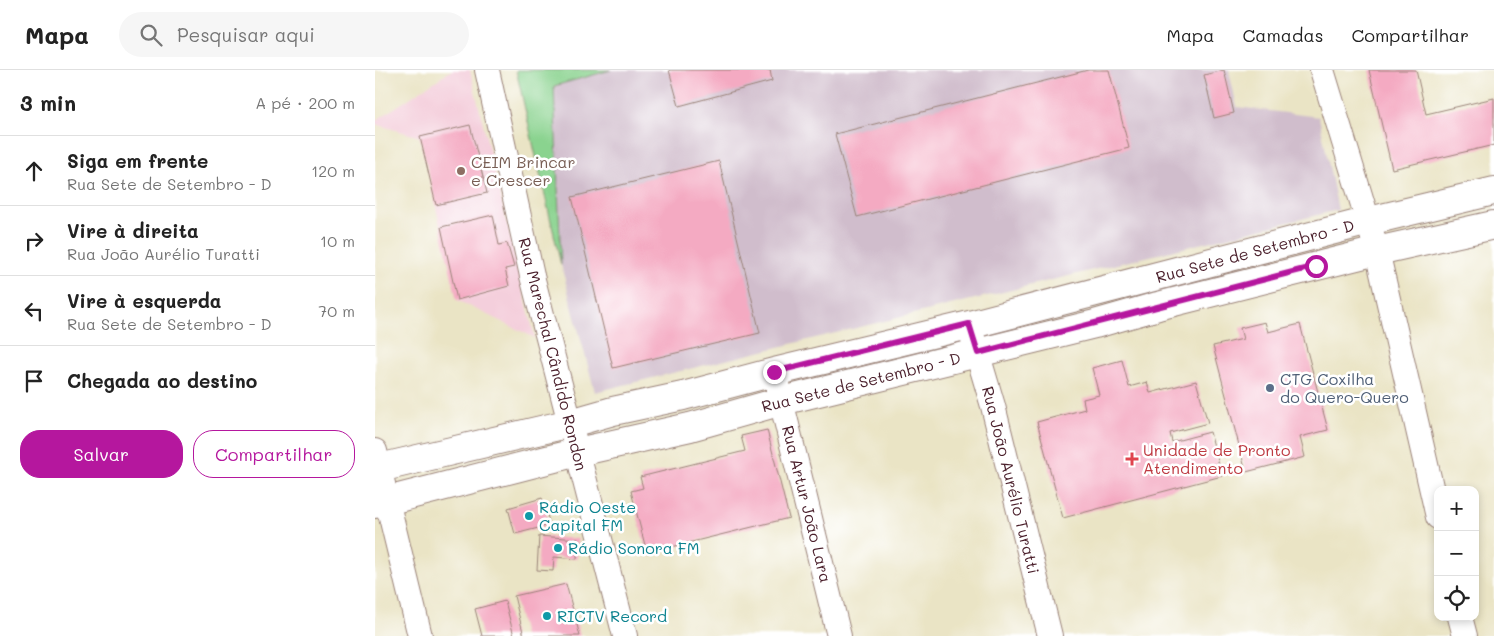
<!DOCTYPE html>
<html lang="pt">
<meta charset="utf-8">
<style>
:root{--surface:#fff;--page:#f6f6f6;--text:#222;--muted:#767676;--line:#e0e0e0;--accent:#b5179e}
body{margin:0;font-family:Mali,sans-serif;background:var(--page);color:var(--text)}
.controls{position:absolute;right:15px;bottom:15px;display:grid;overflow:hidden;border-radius:10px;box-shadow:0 2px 8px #0003}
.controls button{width:45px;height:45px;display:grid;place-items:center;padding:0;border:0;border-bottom:1px solid var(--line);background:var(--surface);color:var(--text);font:25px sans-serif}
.stop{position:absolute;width:15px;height:15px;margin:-11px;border:4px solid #b5179e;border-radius:50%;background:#fff}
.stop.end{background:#b5179e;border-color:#fff;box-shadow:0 1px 5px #0008}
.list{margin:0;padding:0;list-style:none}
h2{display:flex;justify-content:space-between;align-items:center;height:65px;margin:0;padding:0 20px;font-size:21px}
h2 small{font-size:16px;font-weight:400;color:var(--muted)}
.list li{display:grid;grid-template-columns:32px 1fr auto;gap:15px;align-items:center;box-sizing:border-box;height:70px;padding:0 20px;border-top:1px solid var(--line)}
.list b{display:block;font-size:19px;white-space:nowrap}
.list p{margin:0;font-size:16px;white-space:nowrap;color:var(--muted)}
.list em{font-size:16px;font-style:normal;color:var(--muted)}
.actions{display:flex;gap:10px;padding:15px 20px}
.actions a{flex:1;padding:11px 0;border:1px solid var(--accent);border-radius:20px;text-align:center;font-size:18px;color:var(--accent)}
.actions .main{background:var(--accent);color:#fff}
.icon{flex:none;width:28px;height:28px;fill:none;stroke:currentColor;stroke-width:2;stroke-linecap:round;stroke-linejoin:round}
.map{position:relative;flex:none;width:1119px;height:566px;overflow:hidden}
header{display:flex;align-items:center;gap:30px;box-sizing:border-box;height:70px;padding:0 25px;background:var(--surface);border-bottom:1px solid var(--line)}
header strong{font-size:24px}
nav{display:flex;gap:28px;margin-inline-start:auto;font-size:18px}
.search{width:350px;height:45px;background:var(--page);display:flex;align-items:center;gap:12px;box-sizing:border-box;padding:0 18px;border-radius:28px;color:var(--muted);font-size:19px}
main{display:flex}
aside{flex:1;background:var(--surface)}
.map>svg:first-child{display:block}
.built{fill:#f4cfdc}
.industrial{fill:#d0bdcc}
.green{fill:#8ad38f;stroke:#6a795d}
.building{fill:#f4aac2}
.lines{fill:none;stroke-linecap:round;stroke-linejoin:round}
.minor-casing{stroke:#9a8278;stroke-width:26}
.tertiary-casing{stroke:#9a8278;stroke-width:30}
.minor{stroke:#fff;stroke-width:24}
.tertiary{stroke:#fff;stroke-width:28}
.route{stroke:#b5179e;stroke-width:6}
.education-dot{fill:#8d6e63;stroke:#fff;stroke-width:2}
.service-dot{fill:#5c6f8a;stroke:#fff;stroke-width:2}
.health-dot{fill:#e0444e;stroke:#fff;stroke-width:2}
.culture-dot{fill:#0f9aa8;stroke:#fff;stroke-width:2}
.labels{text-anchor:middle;stroke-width:5;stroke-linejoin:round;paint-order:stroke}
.education-label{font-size:16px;fill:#785e54;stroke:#fff;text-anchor:start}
.street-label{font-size:16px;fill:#4a1f2b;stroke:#fff}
.service-label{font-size:16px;fill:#4e5e75;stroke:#fff;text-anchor:start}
.health-label{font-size:16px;fill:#be3a42;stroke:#fff;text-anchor:start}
.culture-label{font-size:16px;fill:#0d838f;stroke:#fff;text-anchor:start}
</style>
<header>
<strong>Mapa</strong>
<div class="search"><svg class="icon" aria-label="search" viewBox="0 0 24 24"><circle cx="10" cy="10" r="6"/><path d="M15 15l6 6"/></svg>Pesquisar aqui</div>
<nav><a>Mapa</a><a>Camadas</a><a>Compartilhar</a></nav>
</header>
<main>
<aside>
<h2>3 min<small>A pé · 200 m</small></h2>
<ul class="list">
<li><svg class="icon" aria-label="ahead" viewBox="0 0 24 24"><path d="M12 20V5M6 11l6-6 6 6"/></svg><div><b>Siga em frente</b><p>Rua Sete de Setembro - D</p></div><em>120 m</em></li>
<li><svg class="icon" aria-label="right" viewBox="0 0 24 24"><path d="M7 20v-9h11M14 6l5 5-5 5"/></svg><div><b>Vire à direita</b><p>Rua João Aurélio Turatti</p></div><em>10 m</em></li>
<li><svg class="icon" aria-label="left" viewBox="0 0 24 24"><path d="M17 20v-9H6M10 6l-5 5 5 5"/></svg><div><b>Vire à esquerda</b><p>Rua Sete de Setembro - D</p></div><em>70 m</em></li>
<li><svg class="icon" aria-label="arrive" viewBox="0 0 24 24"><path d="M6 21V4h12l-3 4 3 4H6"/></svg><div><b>Chegada ao destino</b></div></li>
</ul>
<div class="actions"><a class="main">Salvar</a><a>Compartilhar</a></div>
</aside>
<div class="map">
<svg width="1119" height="566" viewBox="0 0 1119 566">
<rect width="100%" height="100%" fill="#fff"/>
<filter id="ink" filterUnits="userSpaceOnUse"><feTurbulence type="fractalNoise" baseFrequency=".02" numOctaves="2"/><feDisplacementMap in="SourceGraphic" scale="10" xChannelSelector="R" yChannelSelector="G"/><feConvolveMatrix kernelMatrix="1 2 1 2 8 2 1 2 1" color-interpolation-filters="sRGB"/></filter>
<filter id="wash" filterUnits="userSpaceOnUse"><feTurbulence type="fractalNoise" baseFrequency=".0096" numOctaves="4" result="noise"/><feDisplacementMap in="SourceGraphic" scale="20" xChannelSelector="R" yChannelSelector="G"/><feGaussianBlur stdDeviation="1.12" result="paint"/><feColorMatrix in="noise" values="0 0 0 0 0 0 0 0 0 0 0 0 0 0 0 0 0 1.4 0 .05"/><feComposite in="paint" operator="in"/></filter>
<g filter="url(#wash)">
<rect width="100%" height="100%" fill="#eae4c5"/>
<path class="built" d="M77 0H95L160 268 82 230 45 67 0 54V51Z"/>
<path class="industrial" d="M236 0H855L854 1 862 37 944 47 963 140 220 322 186 195 179 16Z"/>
<path class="green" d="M141 0H236L179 16 186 195Z"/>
<g id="blocks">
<g class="building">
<path d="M294 0H395L397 11 304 36Z"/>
<path d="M713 0H734L754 78 482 147 460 64Z"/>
<path d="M849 0 859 43 839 48 829 5Z"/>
<path d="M994 0H1041L1051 44 1119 28V75L1017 99Z"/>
<path d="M95 55 112 123 61 135 45 67Z"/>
<path d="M344 91 385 263 238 298 197 127Z"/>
<path d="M118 145 124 175 132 173 139 197 130 199 134 216 82 230 66 157Z"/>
<path d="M890 252 893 262 925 254 953 360 925 367 930 387 871 402 838 276 868 269 865 258Z"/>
<path d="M747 290 754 317 772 312 775 323 821 311 833 353 795 363 797 372 835 362 847 406 688 448 662 352 710 339 708 329 724 325 717 298Z"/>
<path d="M392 360 414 448 272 483 256 421 268 418 265 407 370 381 366 366Z"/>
<path d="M167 428 175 455 140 464 133 438Z"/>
<path d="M164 466 203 469 202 489 179 487 178 501 162 500Z"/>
<path d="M191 514 205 566H149L139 526Z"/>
<path d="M130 531 139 566H107L100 539Z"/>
</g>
</g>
</g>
<g filter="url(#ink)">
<use href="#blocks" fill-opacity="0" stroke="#9a8278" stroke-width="1"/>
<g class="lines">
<defs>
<g id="minor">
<path d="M112 0 157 206 250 566"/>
<path d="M947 0 1002 181 1063 447"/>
<path d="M594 255 618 336 675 566"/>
<path d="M399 302 464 566"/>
<path d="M0 381 45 566"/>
<path d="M1085 547 1090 566"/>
</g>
<g id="tertiary">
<path d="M0 399 196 353 238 341 308 326 399 302 594 255 994 151 1119 121"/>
<path d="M0 434 203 382 315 357 407 331 720 254 783 236 1002 181 1119 155"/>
</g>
</defs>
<use href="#minor" class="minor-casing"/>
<use href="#tertiary" class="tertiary-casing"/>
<use href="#minor" class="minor"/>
<use href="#tertiary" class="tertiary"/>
</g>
</g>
<g class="lines" filter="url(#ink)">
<path class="route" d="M399 302 594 254 603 283 941 196"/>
</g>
<circle class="education-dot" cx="86" cy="101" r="5"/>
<circle class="service-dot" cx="895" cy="318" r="5"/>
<path class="health-dot" d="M754.5 381.5h5v5h5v5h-5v5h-5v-5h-5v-5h5z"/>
<g class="culture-dot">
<circle cx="154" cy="446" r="5"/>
<circle cx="183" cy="478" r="5"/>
<circle cx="172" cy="546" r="5"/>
</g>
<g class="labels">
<g class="education-label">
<text x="96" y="98">CEIM Brincar<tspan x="96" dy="18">e Crescer</tspan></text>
</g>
<g class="street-label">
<text transform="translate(880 181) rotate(-15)" y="6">Rua Sete de Setembro - D</text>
<text transform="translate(178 284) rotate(76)" y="6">Rua Marechal Cândido Rondon</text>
<text transform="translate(486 312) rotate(-14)" y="6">Rua Sete de Setembro - D</text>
<text transform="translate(636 410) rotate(76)" y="6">Rua João Aurélio Turatti</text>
<text transform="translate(432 434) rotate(76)" y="6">Rua Artur João Lara</text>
</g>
<g class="service-label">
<text x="905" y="315">CTG Coxilha<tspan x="905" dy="18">do Quero-Quero</tspan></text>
</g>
<g class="health-label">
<text x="768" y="386">Unidade de Pronto<tspan x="768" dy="18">Atendimento</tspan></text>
</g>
<g class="culture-label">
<text x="164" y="443">Rádio Oeste<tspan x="164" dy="18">Capital FM</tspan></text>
<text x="193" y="484">Rádio Sonora FM</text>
<text x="182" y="552">RICTV Record</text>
</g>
</g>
</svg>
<div class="controls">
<button>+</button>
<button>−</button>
<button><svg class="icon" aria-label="locate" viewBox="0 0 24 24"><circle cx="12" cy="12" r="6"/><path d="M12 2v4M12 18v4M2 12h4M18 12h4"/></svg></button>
</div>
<div class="stop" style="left:941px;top:196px"></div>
<div class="stop end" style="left:399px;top:302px"></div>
</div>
</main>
